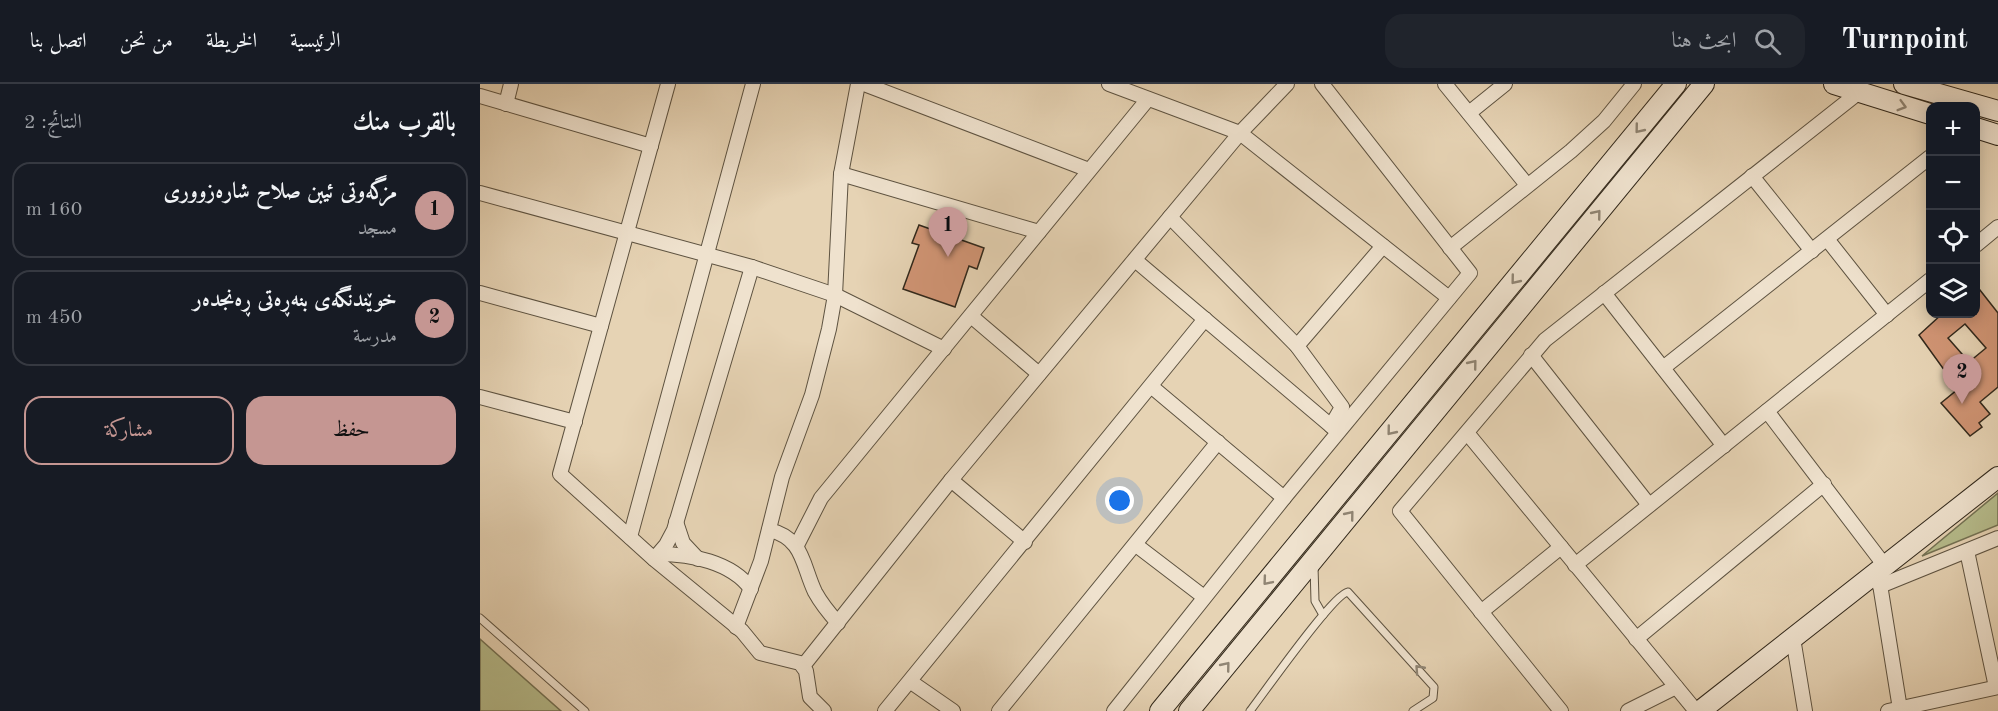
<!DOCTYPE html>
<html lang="ar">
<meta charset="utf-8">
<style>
:root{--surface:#171b24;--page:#20242c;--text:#f1f3f6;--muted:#9ea1a6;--line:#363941;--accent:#c59692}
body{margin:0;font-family:"Old Standard TT",Amiri,serif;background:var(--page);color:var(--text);direction:rtl}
.controls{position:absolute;right:18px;top:18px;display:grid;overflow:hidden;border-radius:12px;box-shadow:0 3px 15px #0003}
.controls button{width:54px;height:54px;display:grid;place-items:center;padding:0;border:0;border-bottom:2px solid var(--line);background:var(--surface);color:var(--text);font:30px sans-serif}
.you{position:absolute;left:640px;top:417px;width:21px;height:21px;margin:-15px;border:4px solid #fff;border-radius:50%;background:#1a73e8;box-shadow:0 0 0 9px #1a73e833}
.badge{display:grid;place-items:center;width:39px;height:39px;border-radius:50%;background:var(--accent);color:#111;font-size:20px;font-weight:700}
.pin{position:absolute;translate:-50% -50px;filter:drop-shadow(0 2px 3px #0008)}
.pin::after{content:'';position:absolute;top:32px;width:21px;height:18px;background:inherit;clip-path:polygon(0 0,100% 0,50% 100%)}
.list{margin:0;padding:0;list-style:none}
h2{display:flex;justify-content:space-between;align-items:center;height:78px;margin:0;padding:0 24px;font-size:26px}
h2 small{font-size:20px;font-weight:400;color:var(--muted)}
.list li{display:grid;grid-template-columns:39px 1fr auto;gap:18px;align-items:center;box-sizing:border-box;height:96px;margin:0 12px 12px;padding:0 12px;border:2px solid var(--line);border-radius:18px}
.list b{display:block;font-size:22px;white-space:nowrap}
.list p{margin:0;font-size:20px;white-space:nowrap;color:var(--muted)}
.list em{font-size:20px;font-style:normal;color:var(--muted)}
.actions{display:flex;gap:12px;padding:18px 24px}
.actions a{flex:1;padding:14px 0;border:2px solid var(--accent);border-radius:18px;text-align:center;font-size:21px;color:var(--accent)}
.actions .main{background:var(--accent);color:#111}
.icon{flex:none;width:33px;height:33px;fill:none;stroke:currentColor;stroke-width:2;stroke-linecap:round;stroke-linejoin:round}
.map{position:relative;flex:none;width:1518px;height:627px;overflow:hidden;direction:ltr}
header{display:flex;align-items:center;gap:36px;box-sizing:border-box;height:84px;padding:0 30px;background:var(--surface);border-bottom:2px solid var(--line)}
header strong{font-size:28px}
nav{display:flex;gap:33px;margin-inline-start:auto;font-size:21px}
.search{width:420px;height:54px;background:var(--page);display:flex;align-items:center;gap:15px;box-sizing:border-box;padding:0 21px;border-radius:18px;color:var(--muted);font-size:22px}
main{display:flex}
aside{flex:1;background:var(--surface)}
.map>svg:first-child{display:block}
.green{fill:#b6bc8c;stroke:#747254;stroke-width:1.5}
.building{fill:#d19575;stroke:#31281b;stroke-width:1.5;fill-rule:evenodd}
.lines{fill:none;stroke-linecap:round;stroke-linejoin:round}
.lane-casing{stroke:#5e5341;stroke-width:9}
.street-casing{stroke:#5e5341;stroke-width:16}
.secondary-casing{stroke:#31281b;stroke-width:22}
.lane{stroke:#efe2ce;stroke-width:7}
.street{stroke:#efe2ce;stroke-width:14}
.secondary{stroke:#efe2ce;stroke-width:20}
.oneway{stroke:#908574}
</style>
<header>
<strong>Turnpoint</strong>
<div class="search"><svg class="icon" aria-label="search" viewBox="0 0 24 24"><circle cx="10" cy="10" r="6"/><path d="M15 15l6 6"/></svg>ابحث هنا</div>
<nav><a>الرئيسية</a><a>الخريطة</a><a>من نحن</a><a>اتصل بنا</a></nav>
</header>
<main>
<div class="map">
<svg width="1518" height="627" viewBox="0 0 1518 627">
<rect width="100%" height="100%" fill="#e6d3b4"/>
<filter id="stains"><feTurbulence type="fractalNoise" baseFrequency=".00333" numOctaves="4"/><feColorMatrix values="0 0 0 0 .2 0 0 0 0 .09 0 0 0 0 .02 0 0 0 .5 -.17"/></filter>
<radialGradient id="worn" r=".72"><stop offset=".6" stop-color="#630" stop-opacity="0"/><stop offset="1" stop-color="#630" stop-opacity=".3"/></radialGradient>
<g class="green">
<path d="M1518 409V441L1442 472Z"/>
<path d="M0 555 81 627H0Z"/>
</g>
<g class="building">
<path d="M439 141 504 164 497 185 489 182 475 223 423 205 439 161 432 159Z"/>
<path d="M1496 201 1518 229V303L1500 318 1510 330 1499 339 1502 343 1490 352 1461 319 1478 305 1439 251 1462 230H1496ZM1485 240 1506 264 1489 278 1468 254Z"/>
</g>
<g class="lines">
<defs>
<g id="lane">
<path d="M834 482 835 517 843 531"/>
<path d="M0 534 105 627"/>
<path d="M770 627C784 609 853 510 868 508L954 603 953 614 933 627"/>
</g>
<g id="street">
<path d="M188 0 80 390 174 475 262 547 280 569 320 579 326 587 330 613 344 627"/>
<path d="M384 0 609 86"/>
<path d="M629 0 760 49 969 214"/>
<path d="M965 0 1047 101"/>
<path d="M0 12 171 62"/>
<path d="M26 20 31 0"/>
<path d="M989 29 1025 0"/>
<path d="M361 90 559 148"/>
<path d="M1272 92 1332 167"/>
<path d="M0 109 272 183 355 211 464 265"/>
<path d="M690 133 817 262 862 323 851 342"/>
<path d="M1347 155 1407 231"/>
<path d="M1496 161 1518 143"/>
<path d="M970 164 1091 67 1124 37 1154 0"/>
<path d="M655 176 857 347"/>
<path d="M0 209 121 242"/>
<path d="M1124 209 1244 362"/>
<path d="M491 232 559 290"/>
<path d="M817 262 903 162"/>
<path d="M1051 271 1169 421"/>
<path d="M1183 284 1450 73"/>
<path d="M672 303 804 414"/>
<path d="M0 313 95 338"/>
<path d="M1287 327 1405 482"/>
<path d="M988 350 1216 627"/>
<path d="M471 396 545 458"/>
<path d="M196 438 203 459 218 475"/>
<path d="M289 446C324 454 322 481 335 508 341 519 349 529 358 539"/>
<path d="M150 453 273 0"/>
<path d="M317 461 341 414 668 15"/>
<path d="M656 461 724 513"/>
<path d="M1487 467 1516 603"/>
<path d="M179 470C210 470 252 478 271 505"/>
<path d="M174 475 186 461 194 446 272 183"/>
<path d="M1095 481 1450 196"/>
<path d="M1398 488 1420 625"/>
<path d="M1400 502 1518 454"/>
<path d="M1001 528 1081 463"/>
<path d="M256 543 281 477 302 393 332 311 349 245 355 211 361 90 378 0"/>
<path d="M1313 554 1325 627"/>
<path d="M1156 555 1344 400"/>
<path d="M323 582 471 396 760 49 807 0"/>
<path d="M431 598 473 627"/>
<path d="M405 627 725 235"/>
<path d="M519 627 738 358"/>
<path d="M634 627 804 414 990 189 842 0"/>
<path d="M1081 627 920 427 1065 256 1378 9"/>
<path d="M1148 627 1196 603"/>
<path d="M1408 627 1518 603"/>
</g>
<g id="secondary">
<path d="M1354 0 1450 30"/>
<path d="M1424 0 1518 27"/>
<path d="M1496 44 1518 51"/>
<path d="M680 627 1196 0"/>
<path d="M709 627 1224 0"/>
<path d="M1220 627 1518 393"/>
</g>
</defs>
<use href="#lane" class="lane-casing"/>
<use href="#street" class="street-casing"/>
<use href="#secondary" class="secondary-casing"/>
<use href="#lane" class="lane"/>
<use href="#street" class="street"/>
<use href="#secondary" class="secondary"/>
</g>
<defs><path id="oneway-chevron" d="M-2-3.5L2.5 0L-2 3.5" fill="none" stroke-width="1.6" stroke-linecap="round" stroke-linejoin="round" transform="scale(1.5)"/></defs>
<g class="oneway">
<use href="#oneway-chevron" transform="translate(1422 22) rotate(16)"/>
<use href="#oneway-chevron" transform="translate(1159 45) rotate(129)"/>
<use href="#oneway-chevron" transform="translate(1117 130) rotate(-51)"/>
<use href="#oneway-chevron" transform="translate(1035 196) rotate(129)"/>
<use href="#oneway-chevron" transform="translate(993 280) rotate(-51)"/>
<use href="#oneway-chevron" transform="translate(911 347) rotate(129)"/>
<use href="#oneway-chevron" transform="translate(870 431) rotate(-51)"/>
<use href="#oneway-chevron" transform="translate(787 497) rotate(130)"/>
<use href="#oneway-chevron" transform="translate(746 582) rotate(-51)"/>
<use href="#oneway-chevron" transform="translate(939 585) rotate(-132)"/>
</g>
<rect width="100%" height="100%" filter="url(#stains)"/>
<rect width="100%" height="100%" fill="url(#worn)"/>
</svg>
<div class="controls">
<button>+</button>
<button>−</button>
<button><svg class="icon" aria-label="locate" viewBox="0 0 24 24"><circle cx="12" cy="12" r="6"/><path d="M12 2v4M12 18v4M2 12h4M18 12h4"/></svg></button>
<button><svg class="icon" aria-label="layers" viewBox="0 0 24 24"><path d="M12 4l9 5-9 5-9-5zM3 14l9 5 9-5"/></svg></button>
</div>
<div class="you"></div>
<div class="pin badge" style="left:468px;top:173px">1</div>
<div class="pin badge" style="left:1482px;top:320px">2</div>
</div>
<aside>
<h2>بالقرب منك<small>النتائج: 2</small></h2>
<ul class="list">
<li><span class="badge">1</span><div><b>مزگەوتی ئیبن صلاح شارەزووری</b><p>مسجد</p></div><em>160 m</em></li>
<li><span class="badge">2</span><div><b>خوێندنگەی بنەڕەتی ڕەنجدەر</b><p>مدرسة</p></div><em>450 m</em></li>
</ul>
<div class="actions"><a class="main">حفظ</a><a>مشاركة</a></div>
</aside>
</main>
